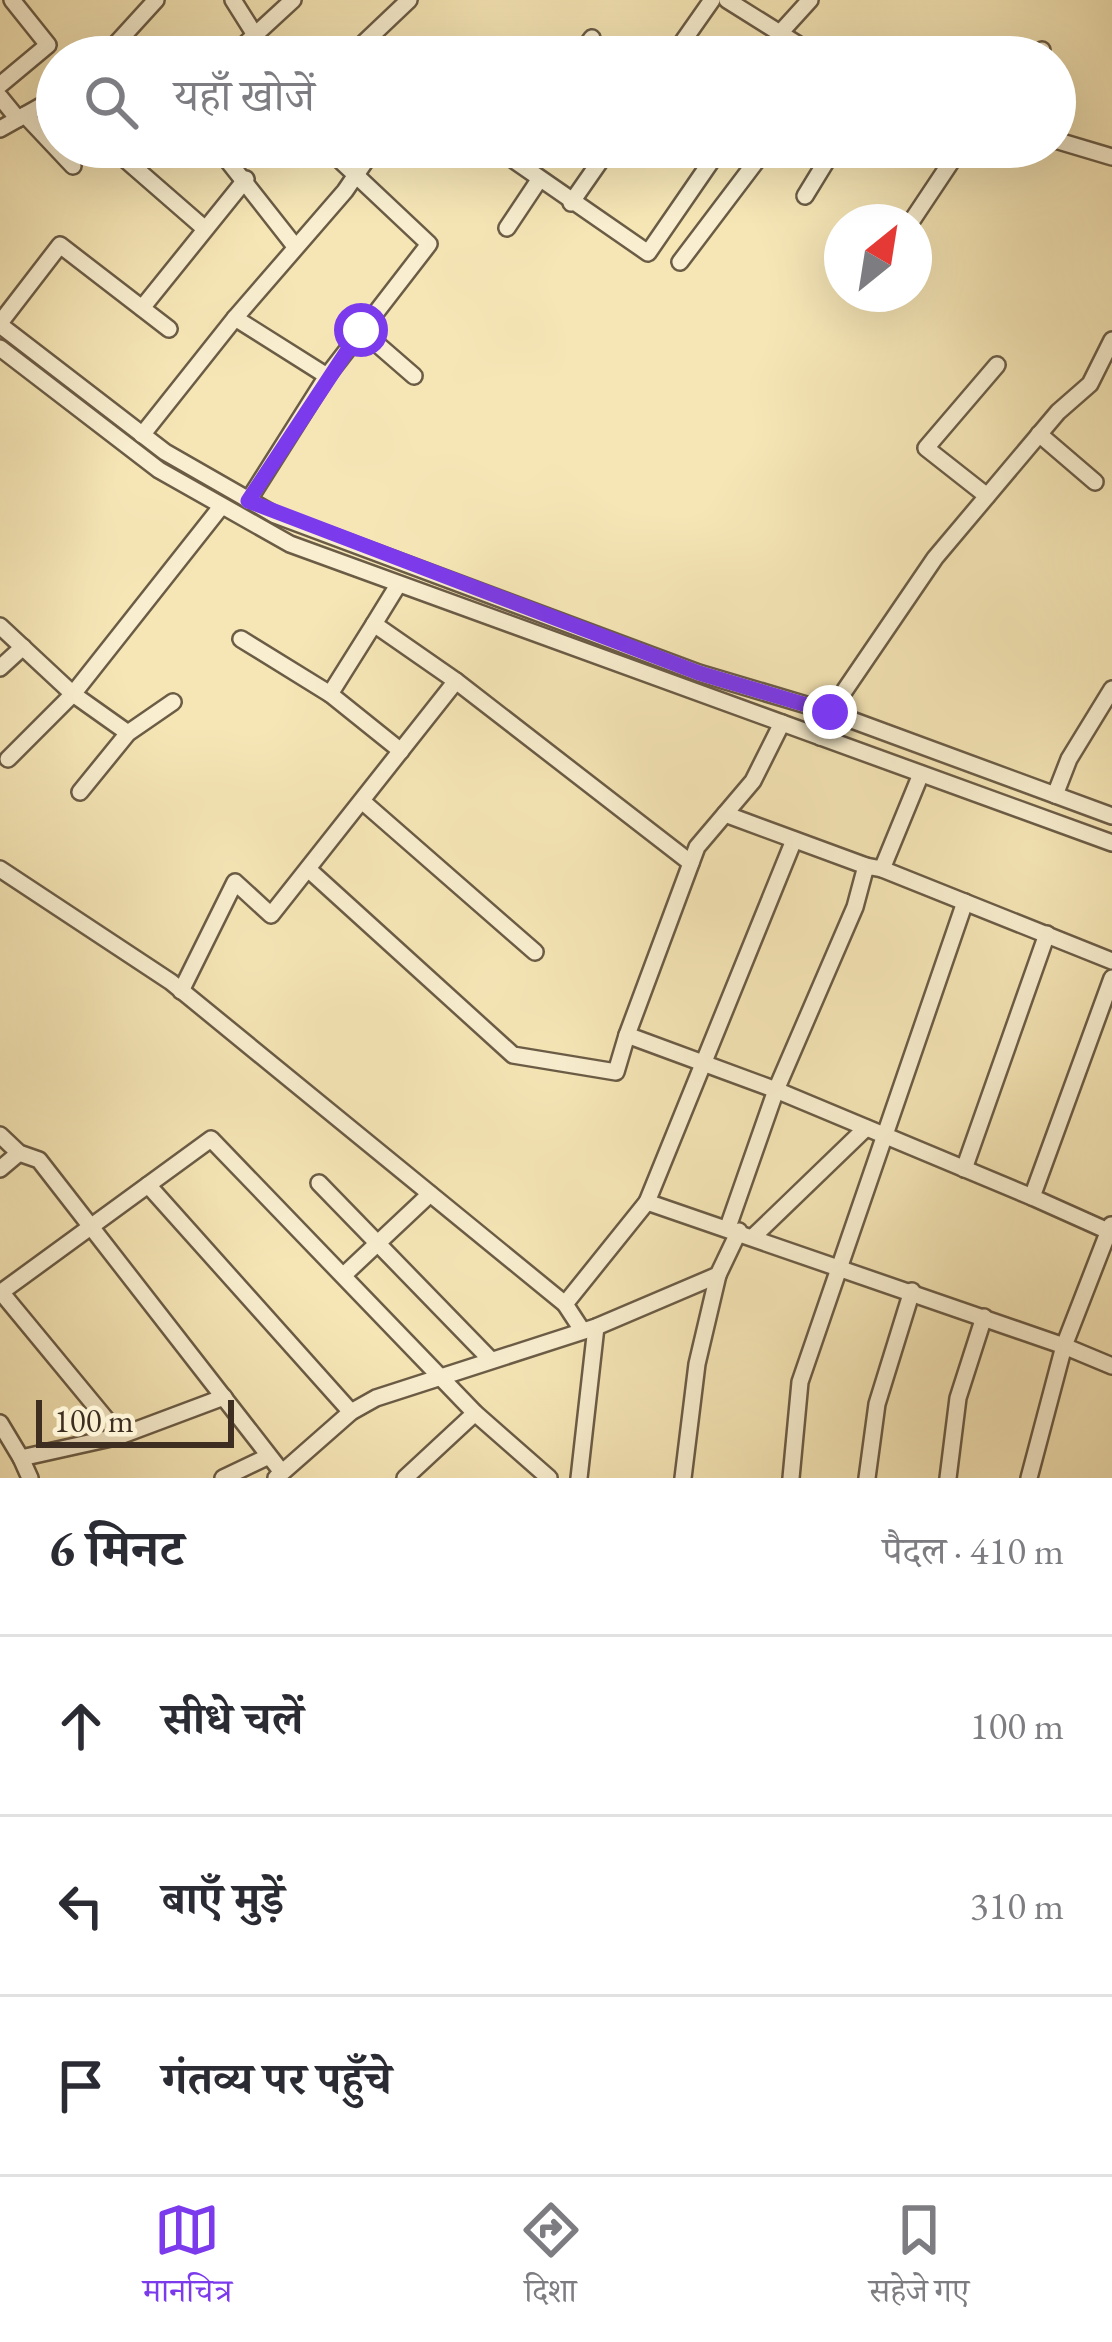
<!DOCTYPE html>
<html lang="hi">
<meta charset="utf-8">
<style>
:root{--surface:#fff;--page:#f7f7f7;--text:#2b2b33;--muted:#7c7c81;--line:#e1e1e2;--accent:#7c3aed}
body{margin:0;font-family:"EB Garamond","Noto Serif Devanagari",serif;background:var(--page);color:var(--text)}
.compass{position:absolute;left:824px;top:204px;width:108px;height:108px;border-radius:50%;background:var(--surface);box-shadow:0 12px 48px #0002;rotate:30deg}
.scale{position:absolute;left:36px;bottom:30px;width:198px;box-sizing:border-box;padding-left:12px;border:6px solid #3d2e21;border-top:0;font-size:33px;line-height:42px;white-space:nowrap;color:#3d2e21;-webkit-text-stroke:9px #f9efd0;paint-order:stroke}
.stop{position:absolute;width:36px;height:36px;margin:-27px;border:9px solid #7c3aed;border-radius:50%;background:#fff}
.stop.end{background:#7c3aed;border-color:#fff;box-shadow:0 3px 12px #0008}
.list{margin:0;padding:0;list-style:none}
h2{display:flex;justify-content:space-between;align-items:center;height:156px;margin:0;padding:0 48px;font-size:51px}
h2 small{font-size:39px;font-weight:400;color:var(--muted)}
.list li{display:grid;grid-template-columns:78px 1fr auto;gap:36px;align-items:center;box-sizing:border-box;height:180px;padding:0 48px;border-top:3px solid var(--line)}
.list b{display:block;font-size:45px;white-space:nowrap}
.list em{font-size:39px;font-style:normal;color:var(--muted)}
.icon{flex:none;width:66px;height:66px;fill:none;stroke:currentColor;stroke-width:2;stroke-linecap:round;stroke-linejoin:round}
.map{position:relative;flex:none;width:1112px;height:1478px;overflow:hidden}
.search{position:absolute;background:var(--surface);box-shadow:0 12px 48px #0002;left:36px;right:36px;top:36px;height:132px;display:flex;align-items:center;gap:30px;box-sizing:border-box;padding:0 42px;border-radius:66px;color:var(--muted);font-size:45px}
.sheet{height:696px;background:var(--surface)}
nav{display:flex;justify-content:space-around;align-items:center;box-sizing:border-box;height:168px;border-top:3px solid var(--line);background:var(--surface);font-size:33px;color:var(--muted)}
nav a{display:grid;justify-items:center;gap:6px}
nav .on{color:var(--accent)}
.map>svg:first-child{display:block}
.lines{fill:none;stroke-linecap:round;stroke-linejoin:round}
.minor-casing{stroke:#6b5c46;stroke-width:20}
.minor{stroke:#f9efd0;stroke-width:15}
.route{stroke:#7c3aed;stroke-width:15}
</style>
<div class="map">
<svg width="1112" height="1478" viewBox="0 0 1112 1478">
<rect width="100%" height="100%" fill="#f6e6b6"/>
<filter id="stains"><feTurbulence type="fractalNoise" baseFrequency=".00167" numOctaves="4"/><feColorMatrix values="0 0 0 0 .2 0 0 0 0 .09 0 0 0 0 .02 0 0 0 .5 -.17"/></filter>
<radialGradient id="worn" r=".72"><stop offset=".6" stop-color="#630" stop-opacity="0"/><stop offset="1" stop-color="#630" stop-opacity=".3"/></radialGradient>
<g class="lines">
<defs>
<g id="minor">
<path d="M233 0 269 57"/>
<path d="M727 0 818 57"/>
<path d="M780 33 810 0"/>
<path d="M104 57 156 0"/>
<path d="M231 57 293 0"/>
<path d="M349 57 409 0"/>
<path d="M578 57 592 38"/>
<path d="M672 57 712 0"/>
<path d="M1035 57 1042 50"/>
<path d="M0 85 48 45 12 0"/>
<path d="M0 97 18 119"/>
<path d="M25 115 73 166"/>
<path d="M0 129 57 97"/>
<path d="M1055 140 1112 157"/>
<path d="M111 147 204 228"/>
<path d="M217 147 294 245"/>
<path d="M495 147 648 253 721 147"/>
<path d="M805 196 835 147"/>
<path d="M571 203 610 147"/>
<path d="M911 222 961 147"/>
<path d="M507 228 539 180"/>
<path d="M680 262 767 147"/>
<path d="M142 308 246 179"/>
<path d="M0 323 60 245 169 329"/>
<path d="M0 325 165 452 275 515 699 673 830 712 1112 816"/>
<path d="M361 330 414 376"/>
<path d="M0 348 159 470 290 544 1112 843"/>
<path d="M327 376 235 318 345 191 375 147"/>
<path d="M1039 434 1095 482"/>
<path d="M142 435 235 318"/>
<path d="M987 496 926 448 997 365"/>
<path d="M248 501 327 376 429 244 326 147"/>
<path d="M0 626 73 694 220 508"/>
<path d="M241 639 330 694 401 751"/>
<path d="M0 668 23 647"/>
<path d="M456 681 691 863"/>
<path d="M330 694 374 624"/>
<path d="M782 723 753 781 697 847 627 1035 776 1090 1032 1197"/>
<path d="M820 737 830 712 935 558 1058 412 1090 384 1112 340"/>
<path d="M8 759 73 694 128 733"/>
<path d="M80 792 128 733 173 702"/>
<path d="M1055 795 1069 759 1112 689"/>
<path d="M362 801 535 952"/>
<path d="M725 814 866 866"/>
<path d="M794 840 647 1202 1064 1346 1029 1478"/>
<path d="M0 869 171 982 565 1304"/>
<path d="M308 869 513 1055 616 1072 627 1035"/>
<path d="M882 869 1112 961"/>
<path d="M181 991 235 882 271 915 456 681 374 624 398 585"/>
<path d="M0 1135 19 1153 39 1160 281 1471"/>
<path d="M0 1169 19 1153"/>
<path d="M964 1169 1047 934"/>
<path d="M319 1183 490 1359"/>
<path d="M148 1185 351 1412"/>
<path d="M1111 1225 1064 1346 1112 1366"/>
<path d="M728 1227 776 1090 855 907 866 866 882 869 921 774"/>
<path d="M1108 1231 1032 1197 1112 978"/>
<path d="M754 1236 866 1128"/>
<path d="M346 1273 430 1194"/>
<path d="M1 1292 120 1436"/>
<path d="M0 1293 211 1139 475 1413 549 1478"/>
<path d="M582 1330 565 1304 647 1202"/>
<path d="M0 1423 21 1458 120 1436 224 1397"/>
<path d="M21 1458 30 1478"/>
<path d="M223 1478 267 1457"/>
<path d="M276 1478 351 1412 376 1398 596 1327 718 1275 739 1231"/>
<path d="M405 1478 475 1413"/>
<path d="M579 1478 596 1327"/>
<path d="M683 1478 697 1364 718 1275"/>
<path d="M791 1478 800 1382 965 902"/>
<path d="M867 1478 877 1404 912 1291"/>
<path d="M948 1478 958 1398 984 1317"/>
</g>
</defs>
<use href="#minor" class="minor-casing"/>
<use href="#minor" class="minor"/>
</g>
<g class="lines">
<path class="route" d="M361 330 248 501 699 673 830 712"/>
</g>
<rect width="100%" height="100%" filter="url(#stains)"/>
<rect width="100%" height="100%" fill="url(#worn)"/>
</svg>
<svg class="compass" viewBox="-18 -18 36 36"><path d="M0-13l5 13h-10z" fill="#e53935"/><path d="M0 13l5-13h-10z" fill="#7c7c81"/></svg>
<div class="scale">100 m</div>
<div class="stop" style="left:361px;top:330px"></div>
<div class="stop end" style="left:830px;top:712px"></div>
<div class="search"><svg class="icon" aria-label="search" viewBox="0 0 24 24"><circle cx="10" cy="10" r="6"/><path d="M15 15l6 6"/></svg>यहाँ खोजें</div>
</div>
<section class="sheet">
<h2>6 मिनट<small>पैदल · 410 m</small></h2>
<ul class="list">
<li><svg class="icon" aria-label="ahead" viewBox="0 0 24 24"><path d="M12 20V5M6 11l6-6 6 6"/></svg><div><b>सीधे चलें</b></div><em>100 m</em></li>
<li><svg class="icon" aria-label="left" viewBox="0 0 24 24"><path d="M17 20v-9H6M10 6l-5 5 5 5"/></svg><div><b>बाएँ मुड़ें</b></div><em>310 m</em></li>
<li><svg class="icon" aria-label="arrive" viewBox="0 0 24 24"><path d="M6 21V4h12l-3 4 3 4H6"/></svg><div><b>गंतव्य पर पहुँचे</b></div></li>
</ul>
</section>
<nav>
<a class="on"><svg class="icon" aria-label="map" viewBox="0 0 24 24"><path d="M3 6l6-2 6 2 6-2v14l-6 2-6-2-6 2zM9 4v14M15 6v14"/></svg>मानचित्र</a>
<a><svg class="icon" aria-label="directions" viewBox="0 0 24 24"><path d="M12 3l9 9-9 9-9-9zM9 14v-3h6M13 9l2 2-2 2"/></svg>दिशा</a>
<a><svg class="icon" aria-label="saved" viewBox="0 0 24 24"><path d="M7 4h10v16l-5-4-5 4z"/></svg>सहेजे गए</a>
</nav>
